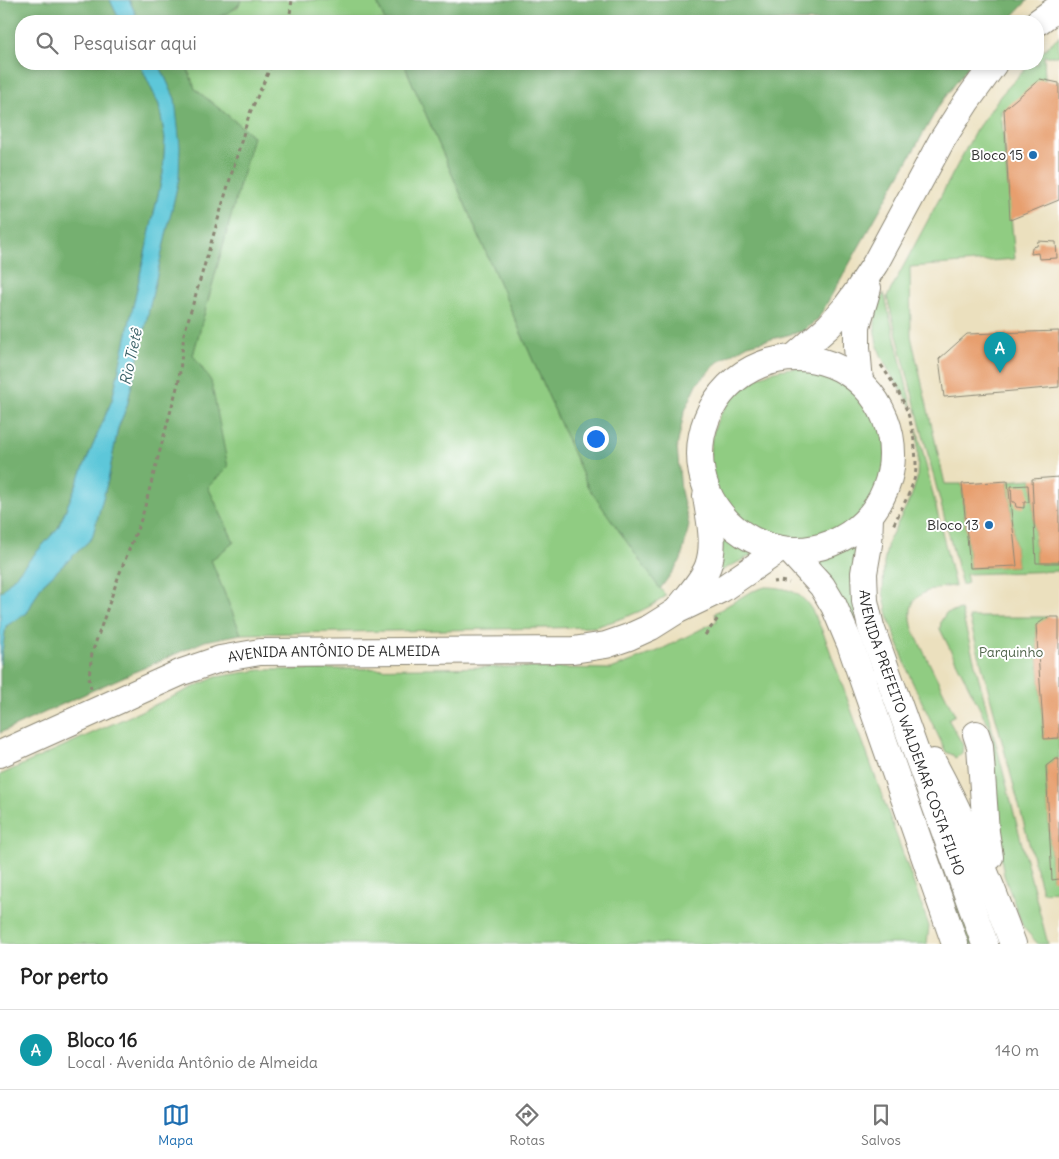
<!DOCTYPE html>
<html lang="pt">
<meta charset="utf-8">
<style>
:root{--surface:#fff;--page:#f2f2f2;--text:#222;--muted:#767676;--line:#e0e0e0;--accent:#1f6fb2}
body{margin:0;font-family:Delius,sans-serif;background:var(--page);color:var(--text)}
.you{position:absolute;left:595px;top:438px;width:18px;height:18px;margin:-12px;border:4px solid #fff;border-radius:50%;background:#1a73e8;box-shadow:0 0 0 8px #1a73e833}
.badge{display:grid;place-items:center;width:32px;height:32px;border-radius:50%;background:var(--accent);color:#fff;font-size:16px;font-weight:700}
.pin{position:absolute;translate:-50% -41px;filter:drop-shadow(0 1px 2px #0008)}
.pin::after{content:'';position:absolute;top:26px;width:18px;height:15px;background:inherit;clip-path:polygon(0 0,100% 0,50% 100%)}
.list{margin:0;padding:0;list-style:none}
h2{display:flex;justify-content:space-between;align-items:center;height:65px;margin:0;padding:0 20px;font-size:21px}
h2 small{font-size:16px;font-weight:400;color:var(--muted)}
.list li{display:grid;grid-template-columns:32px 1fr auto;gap:15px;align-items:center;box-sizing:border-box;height:80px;padding:0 20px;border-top:1px solid var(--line)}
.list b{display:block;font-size:19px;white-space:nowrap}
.list p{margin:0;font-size:16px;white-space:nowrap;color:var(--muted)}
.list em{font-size:16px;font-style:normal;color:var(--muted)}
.icon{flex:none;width:28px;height:28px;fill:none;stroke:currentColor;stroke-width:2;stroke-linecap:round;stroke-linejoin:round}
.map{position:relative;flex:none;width:1059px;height:944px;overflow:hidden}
.search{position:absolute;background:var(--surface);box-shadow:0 2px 8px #0003;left:15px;right:15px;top:15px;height:55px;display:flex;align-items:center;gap:12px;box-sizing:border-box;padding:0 18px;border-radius:20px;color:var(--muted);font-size:19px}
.sheet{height:145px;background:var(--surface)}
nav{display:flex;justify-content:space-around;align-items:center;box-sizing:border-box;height:70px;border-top:1px solid var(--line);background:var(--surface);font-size:14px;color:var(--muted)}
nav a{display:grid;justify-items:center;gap:2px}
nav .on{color:var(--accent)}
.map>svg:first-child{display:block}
.green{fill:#90cc82;stroke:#5e7c56}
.forest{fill:#74b070;stroke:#506e4e}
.water{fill:#5dc7d9;stroke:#447982}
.building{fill:#e79f6e}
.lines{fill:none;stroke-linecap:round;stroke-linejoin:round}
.minor-casing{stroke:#8b8674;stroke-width:28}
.path{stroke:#8b8674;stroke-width:3;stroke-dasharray:4 4;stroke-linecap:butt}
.minor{stroke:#fff;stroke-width:26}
.poi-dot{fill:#1f6fb2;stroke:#fff;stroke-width:2}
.labels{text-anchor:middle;stroke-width:4;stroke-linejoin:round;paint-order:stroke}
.poi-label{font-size:14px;fill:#2b2b2b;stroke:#fff;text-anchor:end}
.park-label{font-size:14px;fill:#4e6349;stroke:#fff}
.street-label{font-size:14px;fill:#2b2b2b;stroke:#fff}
.water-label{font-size:15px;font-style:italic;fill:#3c6268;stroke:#fff}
</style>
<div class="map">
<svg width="1059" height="944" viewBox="0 0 1059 944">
<rect width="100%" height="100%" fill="#fff"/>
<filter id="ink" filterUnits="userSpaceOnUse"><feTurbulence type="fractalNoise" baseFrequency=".02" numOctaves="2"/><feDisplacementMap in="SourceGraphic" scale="10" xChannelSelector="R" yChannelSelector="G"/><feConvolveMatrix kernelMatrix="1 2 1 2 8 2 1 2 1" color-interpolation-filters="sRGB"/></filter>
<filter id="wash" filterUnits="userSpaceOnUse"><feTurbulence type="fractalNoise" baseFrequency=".0096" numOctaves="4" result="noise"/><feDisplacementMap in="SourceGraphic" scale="20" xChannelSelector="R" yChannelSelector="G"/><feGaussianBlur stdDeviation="1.12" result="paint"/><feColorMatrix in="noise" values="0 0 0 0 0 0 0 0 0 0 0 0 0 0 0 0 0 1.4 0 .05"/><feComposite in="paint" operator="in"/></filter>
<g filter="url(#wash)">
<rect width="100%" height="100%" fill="#ebe0be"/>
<g class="green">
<path d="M242 0H376L385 21H205L237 8Z"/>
<path d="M1059 36V56H1044L1045 80 1001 111 1015 259 910 267 911 336 945 484H962L970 568 1017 566 1008 481 1032 479 1036 563H1059V571L966 574 968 583 962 585 887 297 976 130 1001 95 1030 64H1038V56Z"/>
<path d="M186 64H404L588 487 666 596C645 612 620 619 595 627L241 634 211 560 234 542 208 487 211 382 193 355 253 136 195 89Z"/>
<path d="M884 293 912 408C889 369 860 340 884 293Z"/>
<circle cx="798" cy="456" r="88"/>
<path d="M917 428 955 586C924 588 902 596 914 632L955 715 948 719 963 745 962 754 955 758 953 755 946 752 911 679 889 619 883 592 884 563 888 542 911 497 917 479 918 455Z"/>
<path d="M724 533 738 546 754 554 717 573Z"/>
<path d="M860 540 974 944H964L813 559 846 549Z"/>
<path d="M765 587C805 587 810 605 825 637L929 926 927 944H0V775L216 677 260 670 508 667 611 669 658 651 717 621 715 613 750 592Z"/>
<path d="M961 610 1048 944H1038L1023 927 1004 875 1001 858 992 737 988 725 940 629 941 621 946 613Z"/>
<path d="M969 617H1048L1036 626 1044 738H1059V759H1055L1046 766 1052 879H1059V891L1042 892Z"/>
</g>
<g class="forest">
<path d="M0 0H110L120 21H21V64H140L159 105 165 138 163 173 112 400 58 528 0 593Z"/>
<path d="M129 0H242C225 28 168 21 139 21Z"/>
<path d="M376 0H1028L1008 21H385Z"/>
<path d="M159 64H186L195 89 253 136 193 355 211 381 228 467 208 487 234 542 211 560 241 634 205 641 100 687 0 733V664L6 626 27 613 41 586 92 538 108 480 118 428 127 406 179 178 175 99Z"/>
<path d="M404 64H970L940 104 818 319 803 331 748 345 718 362 697 384 684 413 677 447 681 491 689 525 681 560 660 589 588 487Z"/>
</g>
<g class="water">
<path d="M110 0H129L139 21H120Z"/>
<path d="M140 64H159L175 99 180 146 179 178 127 406 118 428 108 480 92 538 41 586 27 613 6 626 0 664V593L58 528 112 400 163 173 165 138 159 105Z"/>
</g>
<g id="blocks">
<g class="building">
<path d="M1040 79 1059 83V200L1010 220 1004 109Z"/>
<path d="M1038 241 1056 242 1057 258 1039 259 1038 253 1031 254 1032 247 1037 246Z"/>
<path d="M1059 331V387L944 397 939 359 967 334Z"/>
<path d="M1059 477V563H1036L1032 479Z"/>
<path d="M1008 481 1017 566 970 568 962 484Z"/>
<path d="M1028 485 1029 502H1024V508L1016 507 1015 502H1012L1011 486Z"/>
<path d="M1048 617H1059V738L1044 739 1036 625Z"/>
<path d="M1055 759H1059V879L1052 880 1046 766Z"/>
</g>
</g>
</g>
<g filter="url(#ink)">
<use href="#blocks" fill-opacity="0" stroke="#8b8674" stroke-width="1"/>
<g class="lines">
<defs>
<g id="minor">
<path d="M1038 22 1059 7"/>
<path d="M794 357 829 326 845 308 858 290 875 264 942 140 967 101 994 64"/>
<circle cx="796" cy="454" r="96"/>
<path d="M860 382 857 347V326L868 288"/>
<path id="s1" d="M870 517 869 544 864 573 865 601 871 627 985 944"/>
<path d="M790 551 822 586 834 606 850 644 955 944"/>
<path d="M678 609C687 597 703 580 708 566 716 544 709 518 706 496"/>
<path d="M976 734 980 746 986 832 990 857"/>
<path id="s2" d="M0 754 182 672 220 659 260 652 573 650 606 645 629 637 651 627 678 610 722 589 779 550"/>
<path d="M933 762C965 821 990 881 1013 944"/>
</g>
</defs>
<use href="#minor" class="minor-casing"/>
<g class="path">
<path d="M289 21 292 0"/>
<path d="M881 365C902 396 911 411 915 449 916 459 917 471 914 480 909 496 900 511 893 526"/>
<path d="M773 582 780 581 789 583"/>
<path d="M705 635 720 616"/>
<path d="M91 689 89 677 92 653 119 575 142 517 179 380 184 334 249 115 272 64"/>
</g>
<use href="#minor" class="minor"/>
</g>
</g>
<g class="poi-dot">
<circle cx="1033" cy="155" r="5"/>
<circle cx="989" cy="525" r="5"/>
</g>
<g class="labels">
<g class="poi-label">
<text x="1023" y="160">Bloco 15</text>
<text x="979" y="530">Bloco 13</text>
</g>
<g class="park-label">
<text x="1011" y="657">Parquinho</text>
</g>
<g class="street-label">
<text dy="5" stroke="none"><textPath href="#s2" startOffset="354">AVENIDA ANTÔNIO DE ALMEIDA</textPath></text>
<text dy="5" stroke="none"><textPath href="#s1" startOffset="224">AVENIDA PREFEITO WALDEMAR COSTA FILHO</textPath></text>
</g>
<g class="water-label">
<text transform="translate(131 357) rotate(-78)" y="5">Rio Tietê</text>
</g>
</g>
</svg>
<div class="you"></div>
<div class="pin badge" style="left:1000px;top:373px;background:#0f9aa8">A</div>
<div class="search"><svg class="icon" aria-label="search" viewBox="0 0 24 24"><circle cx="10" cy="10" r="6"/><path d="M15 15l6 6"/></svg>Pesquisar aqui</div>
</div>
<section class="sheet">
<h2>Por perto<small></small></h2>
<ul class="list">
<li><span class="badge" style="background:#0f9aa8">A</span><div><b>Bloco 16</b><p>Local · Avenida Antônio de Almeida</p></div><em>140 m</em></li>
</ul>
</section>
<nav>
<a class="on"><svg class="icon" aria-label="map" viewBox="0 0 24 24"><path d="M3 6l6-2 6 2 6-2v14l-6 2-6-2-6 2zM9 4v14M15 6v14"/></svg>Mapa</a>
<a><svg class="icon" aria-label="directions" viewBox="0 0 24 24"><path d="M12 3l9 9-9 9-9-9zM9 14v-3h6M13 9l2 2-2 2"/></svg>Rotas</a>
<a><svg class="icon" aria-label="saved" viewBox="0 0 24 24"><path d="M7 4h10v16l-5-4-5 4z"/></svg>Salvos</a>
</nav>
